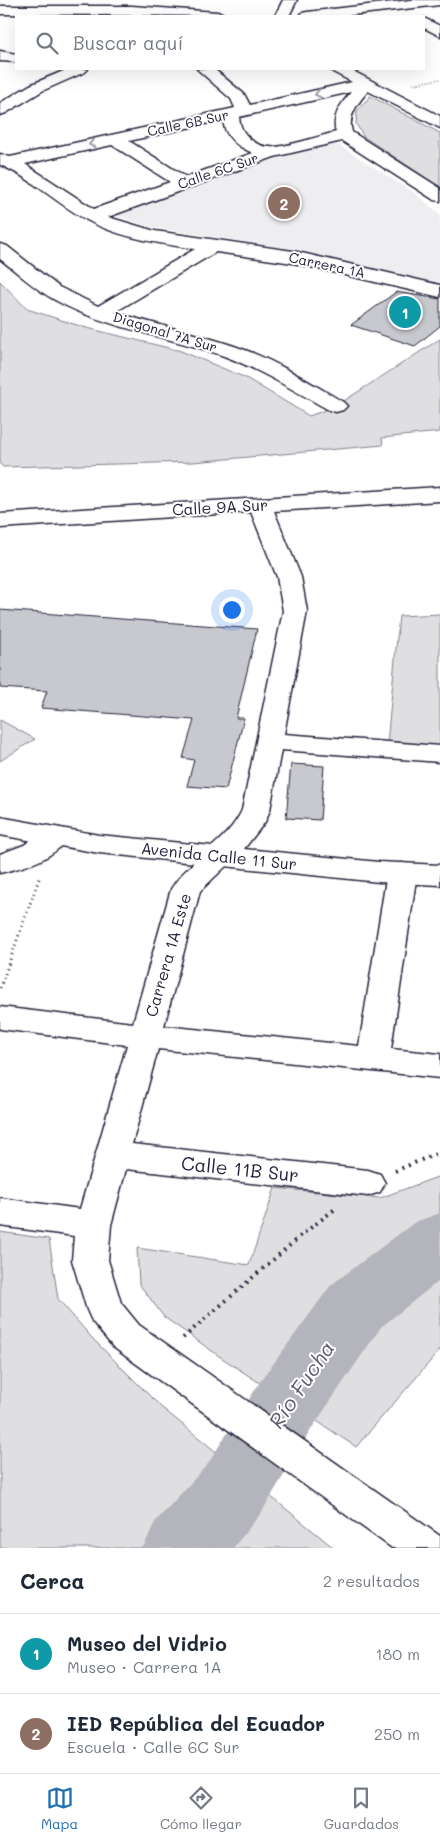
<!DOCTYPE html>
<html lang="es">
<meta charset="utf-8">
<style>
:root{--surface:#fff;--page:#f2f2f3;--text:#1f2937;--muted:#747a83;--line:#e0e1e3;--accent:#1f6fb2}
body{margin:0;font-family:Mali,sans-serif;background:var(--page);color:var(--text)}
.you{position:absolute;left:231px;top:609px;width:18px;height:18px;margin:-12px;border:4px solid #fff;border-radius:50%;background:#1a73e8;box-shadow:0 0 0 8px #1a73e833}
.badge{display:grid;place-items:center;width:32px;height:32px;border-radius:50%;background:var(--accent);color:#fff;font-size:16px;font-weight:700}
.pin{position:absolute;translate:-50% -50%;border:2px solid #fff;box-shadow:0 1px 5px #0006}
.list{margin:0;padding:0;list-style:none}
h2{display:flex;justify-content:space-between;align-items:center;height:65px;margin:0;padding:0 20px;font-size:21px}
h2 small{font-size:16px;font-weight:400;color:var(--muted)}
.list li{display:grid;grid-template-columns:32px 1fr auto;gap:15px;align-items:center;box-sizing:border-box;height:80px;padding:0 20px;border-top:1px solid var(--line)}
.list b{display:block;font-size:19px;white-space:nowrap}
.list p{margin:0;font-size:16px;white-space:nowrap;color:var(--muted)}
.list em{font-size:16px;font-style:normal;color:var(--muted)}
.icon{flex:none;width:28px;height:28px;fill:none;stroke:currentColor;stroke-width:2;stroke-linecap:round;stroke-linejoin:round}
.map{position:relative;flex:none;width:440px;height:1548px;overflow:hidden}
.search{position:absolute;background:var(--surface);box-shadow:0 5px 20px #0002;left:15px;right:15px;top:15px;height:55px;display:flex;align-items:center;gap:12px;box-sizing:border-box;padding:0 18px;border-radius:0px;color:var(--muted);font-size:19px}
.sheet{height:225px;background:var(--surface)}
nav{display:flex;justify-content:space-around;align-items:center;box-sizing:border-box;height:70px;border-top:1px solid var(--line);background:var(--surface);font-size:14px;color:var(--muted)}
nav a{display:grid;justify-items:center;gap:2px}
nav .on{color:var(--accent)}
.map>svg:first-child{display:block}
.built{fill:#eeeef1}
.green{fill:#dfdfe2;stroke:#80808e}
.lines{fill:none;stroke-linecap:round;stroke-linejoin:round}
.river{fill:#b4b4bc;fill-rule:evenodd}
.building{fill:#c8c8cf;stroke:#22223b}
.minor-casing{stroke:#22223b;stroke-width:3}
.major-casing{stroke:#22223b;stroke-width:3}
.path-far2{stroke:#22223b;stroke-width:2;stroke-dasharray:0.5 2.5;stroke-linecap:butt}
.path-far1{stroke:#22223b;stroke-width:3;stroke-dasharray:1 4;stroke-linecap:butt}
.path{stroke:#22223b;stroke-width:4;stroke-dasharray:2 5;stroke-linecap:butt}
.minor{fill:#fff;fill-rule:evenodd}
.major{fill:#fff;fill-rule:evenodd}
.oneway{stroke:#9c9ca7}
.labels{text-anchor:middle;stroke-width:4;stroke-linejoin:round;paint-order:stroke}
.far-street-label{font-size:14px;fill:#22223b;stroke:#fff}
.street-label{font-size:16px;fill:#22223b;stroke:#fff}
.near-street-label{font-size:19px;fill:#22223b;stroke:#fff}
.near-water-label{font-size:21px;font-style:italic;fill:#5c5c6f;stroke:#fff}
</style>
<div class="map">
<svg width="440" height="1548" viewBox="0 0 440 1548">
<rect width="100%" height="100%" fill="#fff"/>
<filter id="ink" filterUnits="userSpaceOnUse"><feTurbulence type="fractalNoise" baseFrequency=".02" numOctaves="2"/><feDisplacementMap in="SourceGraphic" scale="10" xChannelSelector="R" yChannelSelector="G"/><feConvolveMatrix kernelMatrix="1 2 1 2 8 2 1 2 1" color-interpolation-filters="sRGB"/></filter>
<g filter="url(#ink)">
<path class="built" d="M334 142 413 192 440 214V283L389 273 284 248 150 227 112 214 274 156Z"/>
<g class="green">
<path d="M370 96 440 133V187L364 137 356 124 357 111Z"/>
<path d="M0 281 27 309 83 327 181 351 246 378 309 416 336 406 440 339V432L382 438 383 445 193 462 3 467 0 464Z"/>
<path d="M440 614V747L387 744 399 616Z"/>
<path d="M0 720 35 739 0 761Z"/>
<path d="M440 1176V1350L356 1447 219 1356 164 1317 139 1284 137 1248 249 1265 275 1188 380 1198Z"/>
<path d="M0 1232 49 1239 58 1299 93 1339 161 1407 334 1548H0Z"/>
</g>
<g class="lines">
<path class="river" d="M440 1213V1280L381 1327 312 1428 261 1513 233 1548H143L155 1522 207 1465 260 1382 331 1285 415 1222Z"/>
</g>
<g class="building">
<path d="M396 292 440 299V326L415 346 351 325Z"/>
<path d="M0 610 257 629 236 718H244L226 789 187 786 194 760 183 758 194 720 41 708 47 691 0 688Z"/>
<path d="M291 764 324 766 320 820 286 818Z"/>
</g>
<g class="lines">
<defs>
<g id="minor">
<path d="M283 0H297L289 16H275Z"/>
<path d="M411 0H440V5L343 16H300L302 13 307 12Z"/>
<path d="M0 6H132L217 12 222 13 224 16 0 14Z"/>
<path d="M424 18 440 26V36L424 28Z"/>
<path d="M0 51 16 54V62L0 61Z"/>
<path d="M68 69H88L85 72 42 91 6 113 0 115V103L30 85Z"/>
<path d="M197 69H214L244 94 250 105 352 82 333 72 330 69H349L440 116V128L368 91C358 103 347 116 352 132L440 188V201L434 200 342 141 274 157 108 217 155 231 293 251 440 285V297L293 263 216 252 115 312C155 325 197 333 237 347 275 360 309 382 343 402L347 406 343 410 336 412 329 410C295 391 261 370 224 356 168 336 107 329 55 300 35 289 18 273 0 259V244L7 246 59 287 98 306 195 249C159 243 119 238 87 220 57 204 32 178 0 165V154L10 157 235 108 231 99ZM351 92C341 104 331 117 336 132 323 135 280 149 270 147 253 146 240 133 239 117ZM223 120C225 138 238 147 253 153L186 177 129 141ZM112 145 170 182 94 209 25 164Z"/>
<path d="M440 487V501L274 511 301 577 307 611 284 734 440 746V762L281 750 270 810 265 822 244 849 200 891 164 1026 359 1046 387 873 392 866 402 863 412 866 417 873 391 1049 440 1054V1078L158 1049 132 1144 368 1170 380 1174 385 1183 380 1192 368 1196 126 1169 111 1225 108 1260 121 1303 139 1325 440 1536V1548H392L113 1347 92 1321 87 1310 72 1260 74 1236 0 1226V1198L80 1209 127 1045 0 1029V1007L133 1023 171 889C190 858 227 843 242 810L283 611 277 577 251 512 0 528V514Z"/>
<path d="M55 827 65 830 69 836C55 859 25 867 0 873V854L24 845 45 830Z"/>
</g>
<path id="major" d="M0 817 99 835 379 862 440 865V885L379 882 99 853 0 835Z"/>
</defs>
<use href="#minor" class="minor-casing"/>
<use href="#major" class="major-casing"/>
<path class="path-far2" d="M413 84 440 79"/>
<path class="path-far1" d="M0 988 40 876"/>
<g class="path">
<path d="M395 1171 440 1152"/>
<path d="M183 1338 304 1233 335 1209"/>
</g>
<use href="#minor" class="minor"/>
<use href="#major" class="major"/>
</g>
<defs><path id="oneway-chevron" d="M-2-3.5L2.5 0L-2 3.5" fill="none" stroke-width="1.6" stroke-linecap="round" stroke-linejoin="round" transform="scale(1.25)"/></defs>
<g class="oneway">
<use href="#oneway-chevron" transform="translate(318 94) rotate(168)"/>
<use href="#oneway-chevron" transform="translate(92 144) rotate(168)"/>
</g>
</g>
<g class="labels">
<g class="far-street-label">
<text transform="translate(188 123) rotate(-12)" y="5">Calle 6B Sur</text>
<text transform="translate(218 171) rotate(-19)" y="5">Calle 6C Sur</text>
<text transform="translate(327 265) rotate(12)" y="5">Carrera 1A</text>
<text transform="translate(165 332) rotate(17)" y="5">Diagonal 7A Sur</text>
</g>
<g class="street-label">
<text transform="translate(220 507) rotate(-3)" y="6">Calle 9A Sur</text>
<text transform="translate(219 856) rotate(6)" y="6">Avenida Calle 11 Sur</text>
<text transform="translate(168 955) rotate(-74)" y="6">Carrera 1A Este</text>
</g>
<g class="near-street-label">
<text transform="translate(240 1169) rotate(6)" y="7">Calle 11B Sur</text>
</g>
<g class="near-water-label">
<text transform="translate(302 1385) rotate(-56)" y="7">Río Fucha</text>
</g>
</g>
</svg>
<div class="you"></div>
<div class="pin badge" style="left:405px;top:312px;background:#0f9aa8">1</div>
<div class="pin badge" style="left:284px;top:203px;background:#8d6e63">2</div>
<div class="search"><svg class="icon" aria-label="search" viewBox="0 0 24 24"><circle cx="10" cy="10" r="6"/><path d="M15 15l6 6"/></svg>Buscar aquí</div>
</div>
<section class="sheet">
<h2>Cerca<small>2 resultados</small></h2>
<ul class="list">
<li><span class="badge" style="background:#0f9aa8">1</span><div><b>Museo del Vidrio</b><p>Museo · Carrera 1A</p></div><em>180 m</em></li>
<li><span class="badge" style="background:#8d6e63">2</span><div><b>IED República del Ecuador</b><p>Escuela · Calle 6C Sur</p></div><em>250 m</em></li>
</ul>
</section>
<nav>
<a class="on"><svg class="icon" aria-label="map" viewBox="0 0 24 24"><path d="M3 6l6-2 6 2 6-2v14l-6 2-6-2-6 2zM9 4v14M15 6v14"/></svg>Mapa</a>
<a><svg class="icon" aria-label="directions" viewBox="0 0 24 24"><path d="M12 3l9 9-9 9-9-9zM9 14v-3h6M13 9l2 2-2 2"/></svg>Cómo llegar</a>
<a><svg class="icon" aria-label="saved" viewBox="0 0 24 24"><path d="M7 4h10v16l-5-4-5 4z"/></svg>Guardados</a>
</nav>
